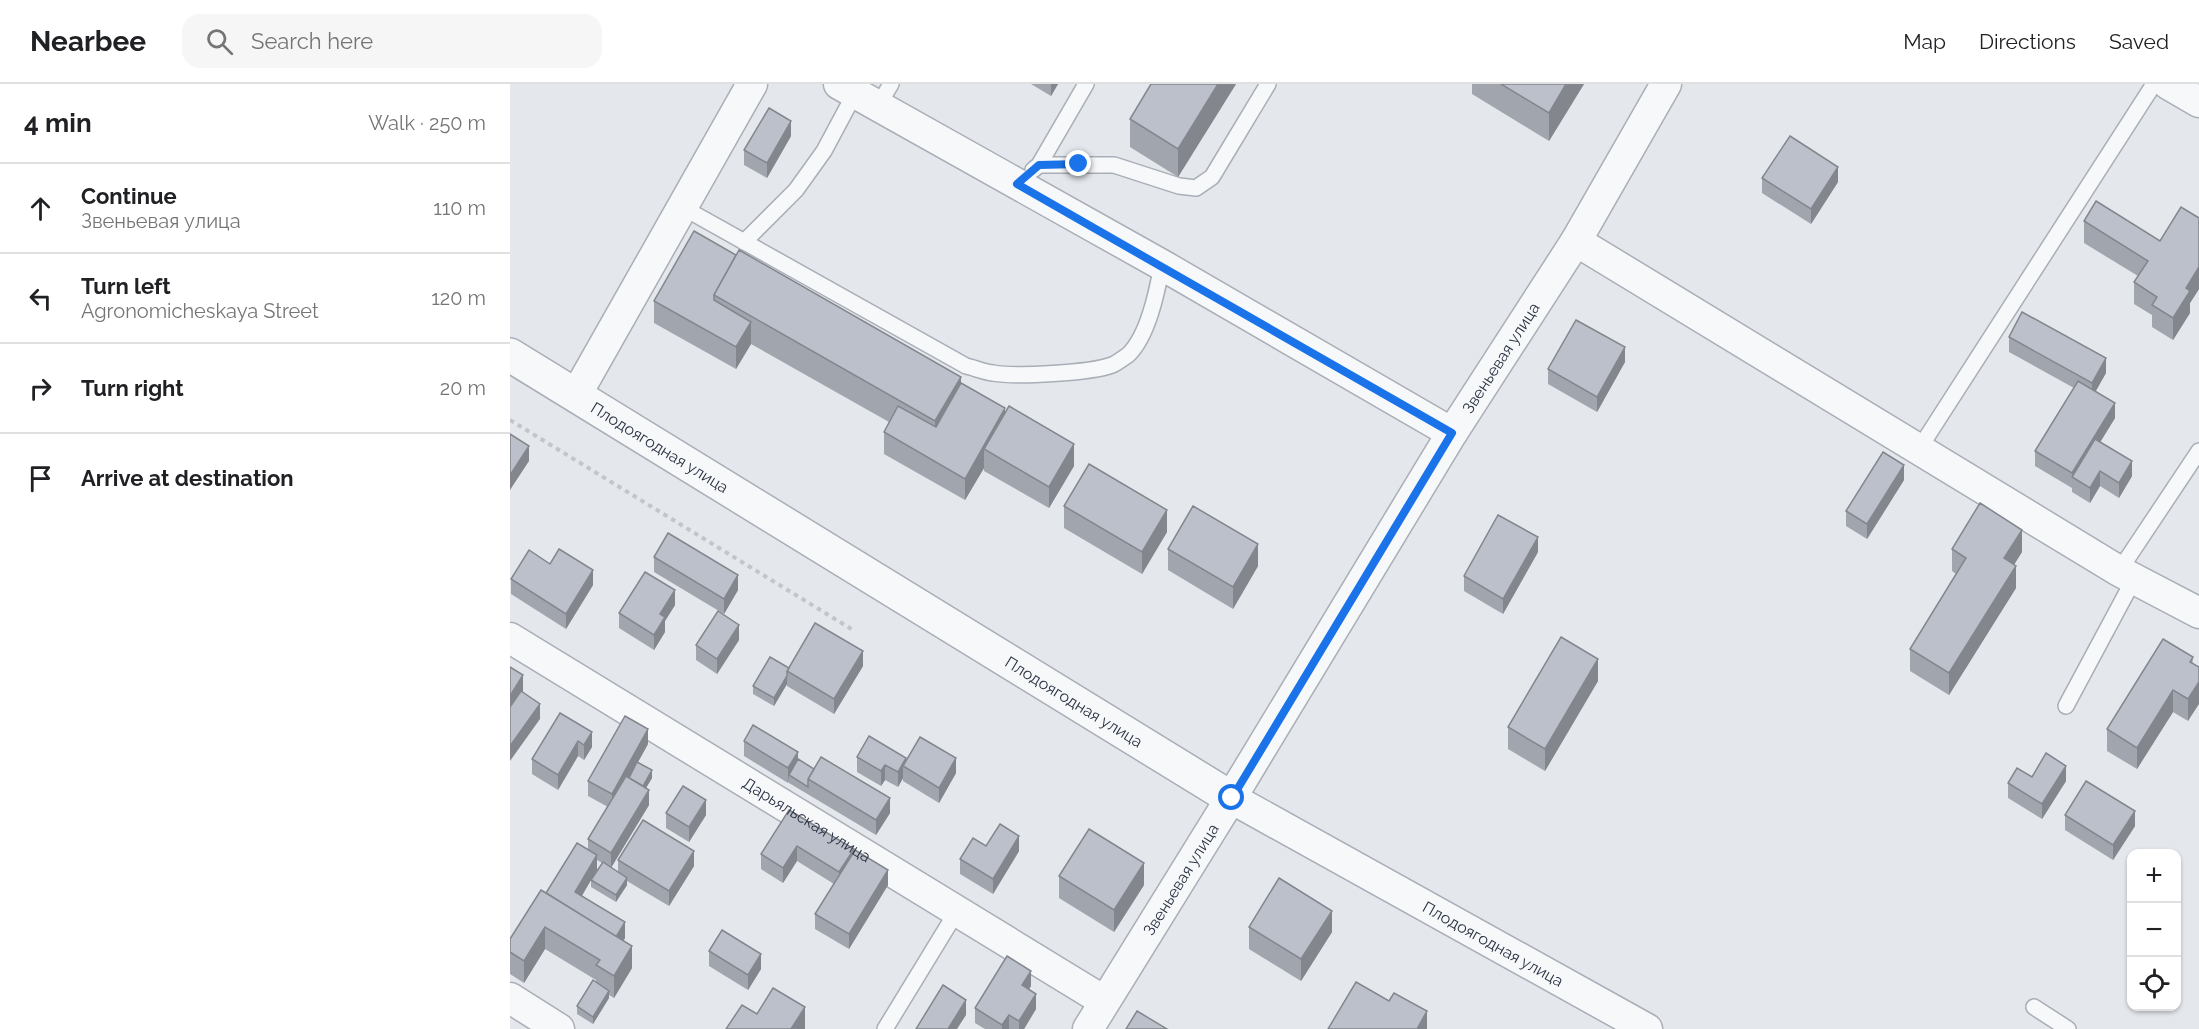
<!DOCTYPE html>
<meta charset="utf-8">
<style>
:root{--surface:#fff;--page:#f6f6f6;--text:#202124;--muted:#757577;--line:#e0e0e0}
body{margin:0;font-family:Raleway,sans-serif;background:var(--page);color:var(--text)}
.controls{position:absolute;right:18px;bottom:18px;display:grid;overflow:hidden;border-radius:12px;box-shadow:0 2px 4px #0004}
.controls button{width:54px;height:54px;display:grid;place-items:center;padding:0;border:0;border-bottom:2px solid var(--line);background:var(--surface);color:var(--text);font:30px sans-serif}
.stop{position:absolute;width:18px;height:18px;margin:-14px;border:4px solid #1a73e8;border-radius:50%;background:#fff}
.stop.end{background:#1a73e8;border-color:#fff;box-shadow:0 2px 6px #0008}
.list{margin:0;padding:0;list-style:none}
h2{display:flex;justify-content:space-between;align-items:center;height:78px;margin:0;padding:0 24px;font-size:26px}
h2 small{font-size:20px;font-weight:400;color:var(--muted)}
.list li{display:grid;grid-template-columns:39px 1fr auto;gap:18px;align-items:center;box-sizing:border-box;height:90px;padding:0 24px;border-top:2px solid var(--line)}
.list b{display:block;font-size:22px;white-space:nowrap}
.list p{margin:0;font-size:20px;white-space:nowrap;color:var(--muted)}
.list em{font-size:20px;font-style:normal;color:var(--muted)}
.icon{flex:none;width:33px;height:33px;fill:none;stroke:currentColor;stroke-width:2;stroke-linecap:round;stroke-linejoin:round}
.map{position:relative;flex:none;width:1689px;height:945px;overflow:hidden}
header{display:flex;align-items:center;gap:36px;box-sizing:border-box;height:84px;padding:0 30px;background:var(--surface);border-bottom:2px solid var(--line)}
header strong{font-size:28px}
nav{display:flex;gap:33px;margin-inline-start:auto;font-size:21px}
.search{width:420px;height:54px;background:var(--page);display:flex;align-items:center;gap:15px;box-sizing:border-box;padding:0 21px;border-radius:18px;color:var(--muted);font-size:22px}
main{display:flex}
aside{flex:1;background:var(--surface)}
.map>svg:first-child{display:block}
.lines{fill:none;stroke-linecap:round;stroke-linejoin:round}
.service-casing{stroke:#a9aeb7;stroke-width:18}
.minor-casing{stroke:#a9aeb7;stroke-width:33}
.tertiary-casing{stroke:#a9aeb7;stroke-width:36}
.path{stroke:#c2c5cb;stroke-width:4;stroke-dasharray:4.5 4.5;stroke-linecap:butt}
.service{stroke:#f7f8fa;stroke-width:15}
.minor{stroke:#f7f8fa;stroke-width:30}
.tertiary{stroke:#f7f8fa;stroke-width:33}
.wall{fill:#a1a5ae;fill-rule:evenodd}
.shaded-wall{fill:#83868d}
.building{fill:#bbc0ca;stroke:#83868d;stroke-width:1.5}
.route{stroke:#1a73e8;stroke-width:8}
.labels{text-anchor:middle;stroke-width:6;stroke-linejoin:round;paint-order:stroke}
.street-label{font-size:16px;fill:#2b3445;stroke:#f4f6f9}
</style>
<header>
<strong>Nearbee</strong>
<div class="search"><svg class="icon" aria-label="search" viewBox="0 0 24 24"><circle cx="10" cy="10" r="6"/><path d="M15 15l6 6"/></svg>Search here</div>
<nav><a>Map</a><a>Directions</a><a>Saved</a></nav>
</header>
<main>
<aside>
<h2>4 min<small>Walk · 250 m</small></h2>
<ul class="list">
<li><svg class="icon" aria-label="ahead" viewBox="0 0 24 24"><path d="M12 20V5M6 11l6-6 6 6"/></svg><div><b>Continue</b><p>Звеньевая улица</p></div><em>110 m</em></li>
<li><svg class="icon" aria-label="left" viewBox="0 0 24 24"><path d="M17 20v-9H6M10 6l-5 5 5 5"/></svg><div><b>Turn left</b><p>Agronomicheskaya Street</p></div><em>120 m</em></li>
<li><svg class="icon" aria-label="right" viewBox="0 0 24 24"><path d="M7 20v-9h11M14 6l5 5-5 5"/></svg><div><b>Turn right</b></div><em>20 m</em></li>
<li><svg class="icon" aria-label="arrive" viewBox="0 0 24 24"><path d="M6 21V4h12l-3 4 3 4H6"/></svg><div><b>Arrive at destination</b></div></li>
</ul>
</aside>
<div class="map">
<svg width="1689" height="945" viewBox="0 0 1689 945">
<rect width="100%" height="100%" fill="#e4e7ec"/>
<g class="lines">
<defs>
<g id="service">
<path d="M368 22 381 0"/>
<path d="M529 81H604L669 102 686 104 702 93 758 0"/>
<path d="M523 86 529 81 576 0"/>
<path d="M172 123 456 282C465 284 474 288 483 289 506 293 581 289 602 281 607 279 613 274 618 271 638 252 647 208 652 181"/>
<path d="M234 158 286 106 314 67 345 9"/>
<path d="M1409 365 1644 0"/>
<path d="M1609 487 1689 367"/>
<path d="M1556 622 1624 495"/>
<path d="M1524 923 1558 945"/>
<path d="M375 945 447 827"/>
</g>
<g id="minor">
<path d="M329 0 652 181 942 349"/>
<path d="M1658 0 1689 18"/>
<path d="M1066 157 1609 487 1689 529"/>
<path d="M66 311 242 0"/>
<path id="s1" d="M0 554 594 917"/>
<path id="s2" d="M721 714 1137 945"/>
<path d="M0 914 49 945"/>
<path id="s3" d="M578 945 721 714 942 349 1066 157 1156 0"/>
</g>
<g id="tertiary">
<path id="s4" d="M0 271 721 714"/>
</g>
</defs>
<use href="#service" class="service-casing"/>
<use href="#minor" class="minor-casing"/>
<use href="#tertiary" class="tertiary-casing"/>
<path class="path" d="M0 336 343 546"/>
<use href="#service" class="service"/>
<use href="#minor" class="minor"/>
<use href="#tertiary" class="tertiary"/>
</g>
<g class="wall">
<path d="M521 0H548L541 12Z"/>
<path d="M726 0 668 93 620 63V35Z"/>
<path d="M962 0H1074L1039 57 962 10Z"/>
<path d="M281 52 257 94 234 81V66Z"/>
<path d="M1252 94 1328 98 1301 140 1252 109Z"/>
<path d="M1689 134V205L1680 219V229L1663 256 1642 243V231L1624 220V198L1628 192 1574 159V137L1650 157Z"/>
<path d="M184 147 451 299 495 328 564 382 539 424 474 387V384L455 416 374 370V348L379 338 241 260 226 285 144 239V217Z"/>
<path d="M1499 253 1596 289 1585 307 1605 334 1590 358 1622 392 1609 414 1590 402 1580 419 1562 408V404L1525 382V367L1564 304 1499 268Z"/>
<path d="M1115 278 1087 328 1038 300V285Z"/>
<path d="M1394 396 1357 455 1336 442V427Z"/>
<path d="M554 422 657 448 632 490 554 444Z"/>
<path d="M658 465 748 482 723 525 658 486Z"/>
<path d="M1442 465 1512 468 1504 481 1506 504 1439 611 1400 587V565L1446 490 1442 487Z"/>
<path d="M1028 468 993 530 954 507V492Z"/>
<path d="M144 473 228 506 214 530 144 488Z"/>
<path d="M40 480 83 501 56 545 1 510V495Z"/>
<path d="M165 521 155 537V548L144 566 109 544V529Z"/>
<path d="M229 556 207 590 186 576V561Z"/>
<path d="M1683 573 1678 637 1663 628 1627 685 1597 667V645Z"/>
<path d="M353 582 324 630 277 602V600L264 622 243 610V602L279 584Z"/>
<path d="M1088 597 1035 687 998 665V643Z"/>
<path d="M50 629 82 663 74 676 68 672 48 706 22 690V675Z"/>
<path d="M234 657 288 676 380 729 366 751 279 699V698L278 699 234 672Z"/>
<path d="M138 660 128 678 142 694 136 704 139 721 101 783 108 788V776L184 782 159 822 117 797V801L106 818 81 803V796L72 812 115 854 113 857 122 884 104 914 99 911V914L83 940 67 930V922L86 898V896L35 865 14 899 0 890V855L36 809 78 766V755L98 723 78 712V697ZM87 776 92 779 87 786Z"/>
<path d="M347 673 396 676 446 689 429 719 393 697V694L388 703 375 696 371 702 347 688Z"/>
<path d="M1522 693 1556 697 1532 735 1498 714V699Z"/>
<path d="M279 726 344 769 378 801 339 865 305 845V830L324 800 287 777 273 799 251 785V770Z"/>
<path d="M156 729 196 731 179 758 156 744Z"/>
<path d="M1555 731 1625 742 1603 776 1555 746Z"/>
<path d="M476 762 509 767 483 810 450 790V775Z"/>
<path d="M549 792 634 801 604 848 549 814Z"/>
<path d="M739 843 822 848 791 897 739 865Z"/>
<path d="M199 867 251 885 238 906 199 882Z"/>
<path d="M521 902 519 905 526 925 514 945H475L465 939V924Z"/>
</g>
<g class="shaded-wall">
<path d="M541 0H548L541 12Z"/>
<path d="M708 0H726L668 93V65Z"/>
<path d="M1056 0H1074L1039 57V29Z"/>
<path d="M281 37V52L257 94V79Z"/>
<path d="M1328 83V98L1301 140V125Z"/>
<path d="M1689 183V205L1680 219V229L1663 256V234L1676 204Z"/>
<path d="M241 238V260L226 285V263Z"/>
<path d="M1115 263V278L1087 328V313Z"/>
<path d="M1596 274V289L1582 314V299Z"/>
<path d="M451 293V321L425 365V337Z"/>
<path d="M1605 319V334L1567 396 1562 393V389Z"/>
<path d="M495 324V346L474 365V384L455 416V395Z"/>
<path d="M564 360V382L539 424V403Z"/>
<path d="M19 362V377L0 406V391Z"/>
<path d="M1622 377V392L1609 414V399Z"/>
<path d="M1394 381V396L1357 455V440Z"/>
<path d="M1590 387V402L1580 419V404Z"/>
<path d="M657 426V448L632 490V468Z"/>
<path d="M1512 446V468L1494 496V474Z"/>
<path d="M1028 453V468L993 530V515Z"/>
<path d="M748 460V482L723 525V503Z"/>
<path d="M1506 482V504L1439 611V589Z"/>
<path d="M83 486V501L56 545V530Z"/>
<path d="M228 491V506L214 530V515Z"/>
<path d="M165 506V521L155 537V548L144 566V551L150 530Z"/>
<path d="M229 541V556L207 590V575Z"/>
<path d="M353 567V582L324 630V615Z"/>
<path d="M1088 575V597L1035 687V665Z"/>
<path d="M13 591V613L0 634V612Z"/>
<path d="M277 592V600L264 622V614Z"/>
<path d="M1689 598V620L1678 637V615Z"/>
<path d="M1663 606V628L1627 685V664Z"/>
<path d="M30 620V635L0 677V662Z"/>
<path d="M138 645V660L102 725V710Z"/>
<path d="M82 648V663L74 676V661Z"/>
<path d="M68 657V672L48 706V691Z"/>
<path d="M288 668V683L279 691 278 699V684Z"/>
<path d="M396 674V684L393 682V694L388 703V688Z"/>
<path d="M446 674V689L429 719V704Z"/>
<path d="M375 681V696L371 702V687Z"/>
<path d="M1556 682V697L1532 735V720Z"/>
<path d="M142 686V694L130 714V707Z"/>
<path d="M139 706V721L101 784V769Z"/>
<path d="M380 714V729L366 751V736Z"/>
<path d="M196 716V731L179 758V743Z"/>
<path d="M1625 727V742L1603 776V761Z"/>
<path d="M509 752V767L483 810V795Z"/>
<path d="M287 762V777L273 799V784Z"/>
<path d="M344 765V780L329 803V788Z"/>
<path d="M184 767V782L159 822V807Z"/>
<path d="M87 771V786L65 823V808Z"/>
<path d="M634 779V801L604 848V826Z"/>
<path d="M378 786V801L339 865V850Z"/>
<path d="M117 794V801L106 818V811Z"/>
<path d="M822 827V848L791 897V875Z"/>
<path d="M115 838V854L104 872V857Z"/>
<path d="M35 843V865L14 899V877Z"/>
<path d="M122 862V884L104 914V892Z"/>
<path d="M251 870V885L238 906V891Z"/>
<path d="M521 887V902L512 916V901Z"/>
<path d="M99 907V914L83 940V933Z"/>
<path d="M526 910V925L514 945H509V937Z"/>
<path d="M456 916V931L447 945H438Z"/>
<path d="M295 923V945H281Z"/>
<path d="M917 927V945H907Z"/>
<path d="M499 931V945H492V941Z"/>
</g>
<g class="building">
<path d="M641 0H708L668 65 620 35Z"/>
<path d="M991 0H1056L1039 29Z"/>
<path d="M259 24 281 37 257 79 234 66Z"/>
<path d="M1280 52 1328 83 1301 125 1252 94Z"/>
<path d="M1586 117 1650 157 1671 123 1689 134V183L1676 204 1680 207 1663 234 1642 221 1647 213 1624 198 1638 177 1574 137Z"/>
<path d="M184 147 226 171 204 211V216L241 238 226 263 144 217Z"/>
<path d="M229 166 451 293 425 337 204 211Z"/>
<path d="M1512 228 1596 274 1582 299 1499 253Z"/>
<path d="M1066 236 1115 263 1087 313 1038 285Z"/>
<path d="M1568 297 1605 319 1562 389 1525 367Z"/>
<path d="M451 299 495 324 455 395 374 348 388 322 426 343Z"/>
<path d="M499 322 564 360 539 403 474 365Z"/>
<path d="M0 350 19 362 0 391Z"/>
<path d="M1585 355 1622 377 1609 399 1590 387 1580 404 1562 393Z"/>
<path d="M1373 368 1394 381 1357 440 1336 427Z"/>
<path d="M579 380 657 426 632 468 554 422Z"/>
<path d="M1470 419 1512 446 1494 474 1506 482 1439 589 1400 565 1456 474 1442 465Z"/>
<path d="M683 422 748 460 723 503 658 465Z"/>
<path d="M988 431 1028 453 993 515 954 492Z"/>
<path d="M158 449 228 491 214 515 144 473Z"/>
<path d="M49 465 83 486 56 530 1 495 19 466 40 480Z"/>
<path d="M135 488 165 506 150 530 155 533 144 551 109 529Z"/>
<path d="M208 527 229 541 207 575 186 561Z"/>
<path d="M305 539 353 567 324 615 277 587Z"/>
<path d="M1051 553 1088 575 1035 665 998 643Z"/>
<path d="M1653 555 1683 573 1680 578 1689 583V598L1678 615 1663 606 1627 664 1597 645Z"/>
<path d="M260 573 279 584 277 587V592L264 614 243 602Z"/>
<path d="M0 583 13 591 0 612Z"/>
<path d="M11 607 30 620 0 662V623Z"/>
<path d="M50 629 82 648 74 661 68 657 48 691 22 675Z"/>
<path d="M115 632 138 645 102 710 78 697Z"/>
<path d="M243 641 288 668 278 684 234 657Z"/>
<path d="M359 652 396 674 388 688 375 681 371 687 347 673Z"/>
<path d="M410 653 446 674 429 704 393 682Z"/>
<path d="M1536 669 1556 682 1532 720 1498 699 1507 684 1522 693Z"/>
<path d="M311 673 380 714 366 736 298 695Z"/>
<path d="M288 675 304 685 298 695V703L279 691Z"/>
<path d="M127 678 142 686 133 702 119 694Z"/>
<path d="M116 692 139 706 101 769 78 755Z"/>
<path d="M1576 697 1625 727 1603 761 1555 731Z"/>
<path d="M173 702 196 716 179 743 156 729Z"/>
<path d="M279 726 344 765 329 788 287 762 273 784 251 770Z"/>
<path d="M133 736 184 767 159 807 108 776Z"/>
<path d="M490 740 509 752 483 795 450 775 463 754 476 762Z"/>
<path d="M579 745 634 779 604 826 549 792Z"/>
<path d="M67 759 87 771 65 808 115 838 106 853 36 809Z"/>
<path d="M345 766 378 786 339 850 305 830Z"/>
<path d="M93 778 117 794 106 811 81 796Z"/>
<path d="M769 794 822 827 791 875 739 843Z"/>
<path d="M31 806 122 862 104 892 86 881 90 876 35 843 14 877 0 868V855Z"/>
<path d="M212 846 251 870 238 891 199 867Z"/>
<path d="M497 872 521 887 512 901 526 910 509 937 499 931 492 941 465 924Z"/>
<path d="M83 896 99 907 83 933 67 922Z"/>
<path d="M846 898 879 917 884 909 917 927 907 945H818Z"/>
<path d="M433 901 456 916 438 945H406Z"/>
<path d="M263 904 295 923 281 945H216L232 921 247 930Z"/>
<path d="M627 927 657 945H616Z"/>
</g>
<g class="lines">
<path class="route" d="M569 80 529 81 507 100 942 349 722 714"/>
</g>
<g class="labels">
<g class="street-label">
<text dy="6" stroke="none"><textPath href="#s3" startOffset="788">Звеньевая улица</textPath></text>
<text dy="6" stroke="none"><textPath href="#s4" startOffset="176">Плодоягодная улица</textPath></text>
<text dy="6" stroke="none"><textPath href="#s4" startOffset="662">Плодоягодная улица</textPath></text>
<text dy="6" stroke="none"><textPath href="#s1" startOffset="348">Дарьяльская улица</textPath></text>
<text dy="6" stroke="none"><textPath href="#s3" startOffset="176">Звеньевая улица</textPath></text>
<text dy="6" stroke="none"><textPath href="#s2" startOffset="300">Плодоягодная улица</textPath></text>
</g>
</g>
</svg>
<div class="controls">
<button>+</button>
<button>−</button>
<button><svg class="icon" aria-label="locate" viewBox="0 0 24 24"><circle cx="12" cy="12" r="6"/><path d="M12 2v4M12 18v4M2 12h4M18 12h4"/></svg></button>
</div>
<div class="stop" style="left:722px;top:714px"></div>
<div class="stop end" style="left:569px;top:80px"></div>
</div>
</main>
